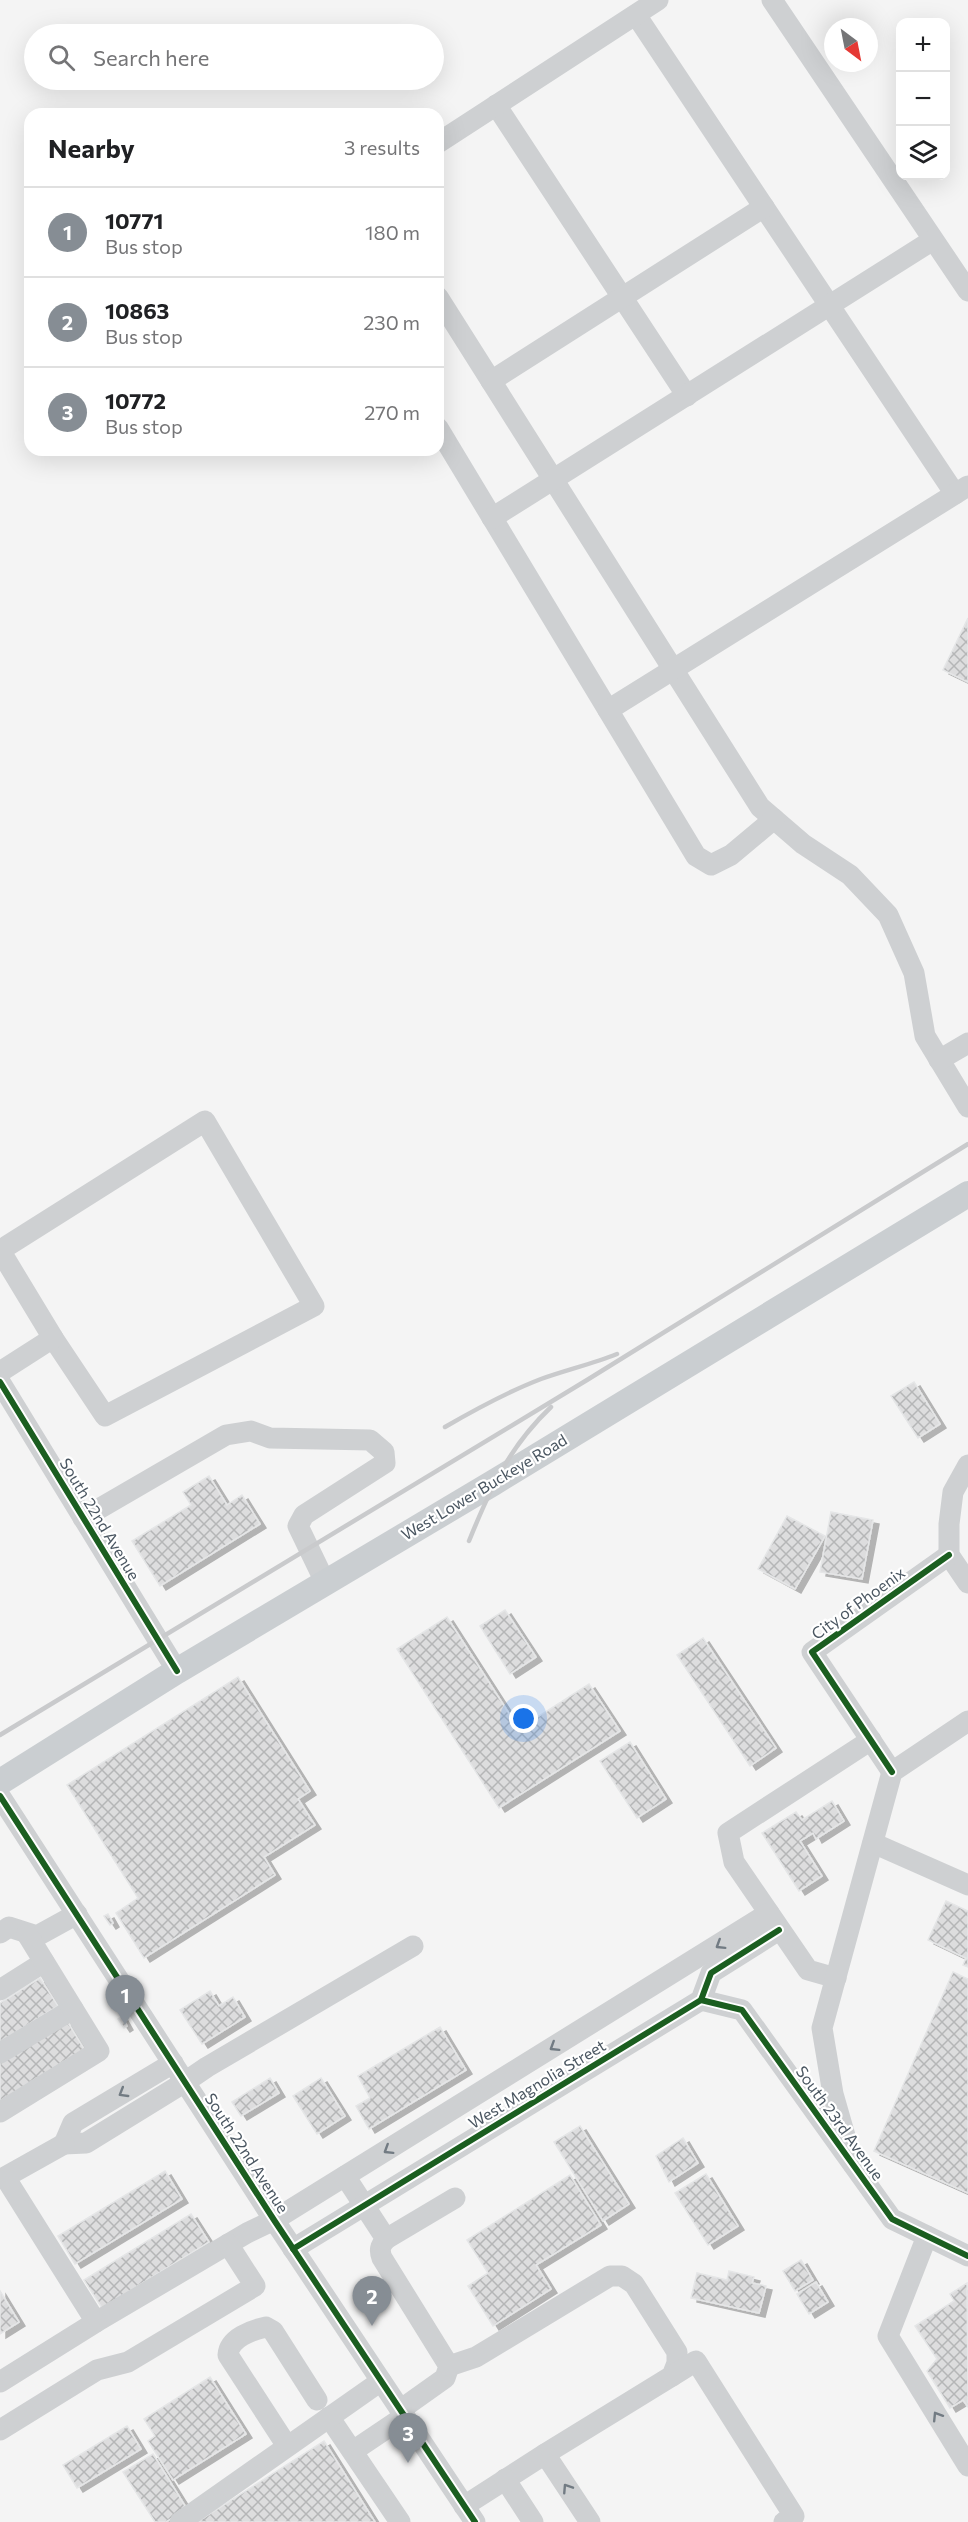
<!DOCTYPE html>
<meta charset="utf-8">
<style>
:root{--surface:#fff;--page:#f2f2f2;--text:#202124;--muted:#757577;--line:#e0e0e0;--accent:#868d94}
body{margin:0;font-family:Commissioner,sans-serif;background:var(--page);color:var(--text)}
.controls{position:absolute;right:18px;top:18px;display:grid;overflow:hidden;border-radius:12px;box-shadow:0 6px 24px #0002}
.controls button{width:54px;height:54px;display:grid;place-items:center;padding:0;border:0;border-bottom:2px solid var(--line);background:var(--surface);color:var(--text);font:30px sans-serif}
.compass{position:absolute;left:824px;top:18px;width:54px;height:54px;border-radius:50%;background:var(--surface);box-shadow:0 6px 24px #0002;rotate:148deg}
.you{position:absolute;left:524px;top:1719px;width:21px;height:21px;margin:-15px;border:4px solid #fff;border-radius:50%;background:#1a73e8;box-shadow:0 0 0 9px #1a73e833}
.badge{display:grid;place-items:center;width:39px;height:39px;border-radius:50%;background:var(--accent);color:#fff;font-size:20px;font-weight:700}
.pin{position:absolute;translate:-50% -50px;filter:drop-shadow(0 2px 3px #0008)}
.pin::after{content:'';position:absolute;top:32px;width:21px;height:18px;background:inherit;clip-path:polygon(0 0,100% 0,50% 100%)}
.list{margin:0;padding:0;list-style:none}
h2{display:flex;justify-content:space-between;align-items:center;height:78px;margin:0;padding:0 24px;font-size:26px}
h2 small{font-size:20px;font-weight:400;color:var(--muted)}
.list li{display:grid;grid-template-columns:39px 1fr auto;gap:18px;align-items:center;box-sizing:border-box;height:90px;padding:0 24px;border-top:2px solid var(--line)}
.list b{display:block;font-size:22px;white-space:nowrap}
.list p{margin:0;font-size:20px;white-space:nowrap;color:var(--muted)}
.list em{font-size:20px;font-style:normal;color:var(--muted)}
.icon{flex:none;width:33px;height:33px;fill:none;stroke:currentColor;stroke-width:2;stroke-linecap:round;stroke-linejoin:round}
.map{position:relative;flex:none;width:968px;height:2522px;overflow:hidden}
.search{position:absolute;background:var(--surface);box-shadow:0 6px 24px #0002;left:24px;top:24px;width:420px;height:66px;display:flex;align-items:center;gap:15px;box-sizing:border-box;padding:0 21px;border-radius:33px;color:var(--muted);font-size:22px}
.panel{position:absolute;background:var(--surface);box-shadow:0 6px 24px #0002;left:24px;top:108px;width:420px;height:348px;border-radius:18px}
.map>svg:first-child{display:block}
.building{fill:url(#building-cross-hatch);stroke:#e5e6e7;stroke-width:1.5;filter:url(#shadow)}
.lines{fill:none;stroke-linecap:round;stroke-linejoin:round}
.minor{stroke:#ced0d2;stroke-width:21}
.major{stroke:#caced1;stroke-width:26}
.rail{stroke:#c9cacc;stroke-width:4.5}
.cycleway-casing{stroke:#fff;stroke-width:10}
.cycleway{stroke:#1b5e20;stroke-width:6}
.oneway{stroke:#727b83}
.labels{text-anchor:middle;stroke-width:4.5;stroke-linejoin:round;paint-order:stroke}
.street-label{font-size:16px;fill:#4a5661;stroke:#fff}
</style>
<div class="map">
<svg width="968" height="2522" viewBox="0 0 968 2522">
<defs>
<pattern id="building-cross-hatch" width="8" height="8" patternUnits="userSpaceOnUse" patternTransform="scale(1.5)"><rect width="8" height="8" fill="#ddddde"/><path d="M0 0l8 8M0 8l8-8" fill="none" stroke="#b5b6b7"/></pattern>
<filter id="shadow"><feDropShadow dx="6" dy="4" stdDeviation="0" flood-color="#0004"/></filter>
</defs>
<rect width="100%" height="100%" fill="#f4f4f4"/>
<g class="building">
<path d="M968 618V682L943 670Z"/>
<path d="M914 1382 940 1424 918 1438 891 1396Z"/>
<path d="M209 1476 227 1505 242 1495 260 1524 160 1586 132 1541 191 1505 183 1492Z"/>
<path d="M831 1512 873 1520 862 1579 820 1572Z"/>
<path d="M787 1516 825 1536 795 1589 758 1569Z"/>
<path d="M505 1610 536 1657 510 1674 480 1626Z"/>
<path d="M447 1617 519 1729 589 1684 620 1731 499 1808 397 1649Z"/>
<path d="M703 1638 776 1748 750 1766 677 1655Z"/>
<path d="M238 1677 310 1791 298 1799 315 1825 264 1857 275 1875 144 1958 116 1913 138 1898 67 1785Z"/>
<path d="M630 1742 666 1799 637 1818 600 1761Z"/>
<path d="M832 1801 844 1821 816 1839 813 1833 800 1841 822 1876 799 1891 762 1833 796 1812 802 1820Z"/>
<path d="M946 1901 968 1911V1967L963 1965 966 1958 928 1940Z"/>
<path d="M108 1914 113 1923 110 1925 104 1916Z"/>
<path d="M953 1972 968 1979V2193L874 2151Z"/>
<path d="M40 1978 58 2006 0 2042V2003Z"/>
<path d="M210 1991 219 2006 233 1997 245 2017 202 2044 180 2010Z"/>
<path d="M122 2017 127 2026 124 2028 118 2019Z"/>
<path d="M67 2021 84 2049 0 2101V2062Z"/>
<path d="M440 2027 466 2070 369 2129 356 2106 370 2098 358 2076Z"/>
<path d="M270 2078 279 2093 241 2116 232 2102Z"/>
<path d="M321 2078 345 2116 317 2134 293 2096Z"/>
<path d="M580 2126 629 2204 603 2221 554 2142Z"/>
<path d="M683 2138 698 2163 669 2182 656 2156Z"/>
<path d="M165 2171 182 2199 75 2264 58 2236Z"/>
<path d="M706 2174 738 2226 708 2245 675 2193Z"/>
<path d="M570 2175 601 2225 536 2265 551 2289 493 2326 468 2286 488 2273 467 2240Z"/>
<path d="M191 2214 209 2242 102 2308 84 2280Z"/>
<path d="M801 2260 813 2280 795 2291 783 2271Z"/>
<path d="M729 2271 754 2277 752 2283 766 2286 759 2313 691 2298 697 2273 727 2280Z"/>
<path d="M816 2282 828 2302 809 2314 797 2294Z"/>
<path d="M967 2283 968 2407 963 2400 950 2408 927 2371 937 2359 915 2326 954 2301 950 2294Z"/>
<path d="M0 2291 19 2322 0 2334Z"/>
<path d="M210 2377 246 2434 173 2480 148 2441 155 2436 144 2419Z"/>
<path d="M127 2426 141 2449 77 2488 63 2465Z"/>
<path d="M324 2441 375 2522H197Z"/>
<path d="M153 2454 187 2509 166 2522H155L123 2472Z"/>
</g>
<g class="lines">
<g class="minor">
<path d="M772 0 968 291"/>
<path d="M636 15 955 494"/>
<path d="M496 105 687 396"/>
<path d="M438 143 658 0"/>
<path d="M438 297 760 807 803 844 850 875 888 915 914 973 925 1036 968 1107"/>
<path d="M491 381 764 207"/>
<path d="M438 428 696 856 711 865 731 855 774 819"/>
<path d="M492 518 933 240"/>
<path d="M608 710 968 486"/>
<path d="M939 1060 968 1043"/>
<path d="M205 1121 314 1306 105 1416 53 1338 1 1252 7 1246Z"/>
<path d="M0 1372 53 1338"/>
<path d="M0 1382 177 1671"/>
<path d="M968 1465 953 1492 949 1524V1555L968 1583"/>
<path d="M83 1518 226 1435 251 1431 270 1438 370 1440 384 1452 385 1463 304 1515 298 1526 325 1582"/>
<path d="M892 1772 812 1652 949 1555"/>
<path d="M0 1796 274 2220 475 2522"/>
<path d="M873 1843 968 1885"/>
<path d="M0 1933 9 1927 37 1936 77 1914"/>
<path d="M836 1978 808 1970 734 1862 728 1833 871 1740"/>
<path d="M0 1990 44 1962"/>
<path d="M701 2000 742 2010 892 2219 968 2256"/>
<path d="M0 2053 73 2009"/>
<path d="M173 2063 73 2123 64 2144 86 2143 185 2082 207 2067 413 1946"/>
<path d="M0 2112 99 2051 27 1934"/>
<path d="M64 2144 5 2177 96 2322 247 2233 274 2220 769 1913"/>
<path d="M853 2164 833 2094 822 2028 892 1772 968 1721"/>
<path d="M345 2176 386 2239C380 2246 379 2250 382 2258L449 2366 445 2378 400 2410"/>
<path d="M927 2236 888 2336 968 2466"/>
<path d="M386 2239 455 2198"/>
<path d="M293 2249 701 2000 711 1973 779 1930"/>
<path d="M449 2366 476 2357 610 2276H622L634 2284 677 2352V2363L672 2376 545 2454 464 2506"/>
<path d="M672 2376 696 2361 794 2516 784 2522"/>
<path d="M0 2382 96 2322"/>
<path d="M329 2417 400 2522"/>
<path d="M0 2430 97 2370 128 2362 255 2286 228 2244"/>
<path d="M287 2446 228 2355C229 2338 252 2330 266 2327L273 2331 317 2400"/>
<path d="M353 2451 405 2416"/>
<path d="M545 2454 590 2522"/>
<path d="M505 2479 533 2522"/>
<path d="M180 2522 381 2381"/>
</g>
<path class="major" d="M0 1782 177 1671 493 1483 968 1194"/>
<g class="rail">
<path d="M445 1427C476 1409 507 1392 541 1379 566 1370 592 1364 617 1354"/>
<path d="M469 1541C490 1489 509 1447 551 1407"/>
<path d="M0 1735 587 1380 968 1144"/>
</g>
<defs>
<g id="cycleway">
<path d="M0 1382 177 1671"/>
<path d="M892 1772 812 1652 949 1555"/>
<path d="M0 1796 274 2220 475 2522"/>
<path d="M701 2000 742 2010 892 2219 968 2256"/>
<path d="M293 2249 701 2000 711 1973 779 1930"/>
</g>
</defs>
<use href="#cycleway" class="cycleway-casing"/>
<use href="#cycleway" class="cycleway"/>
</g>
<defs><path id="oneway-chevron" d="M-2-3.5L2.5 0L-2 3.5" fill="none" stroke-width="1.6" stroke-linecap="round" stroke-linejoin="round" transform="scale(1.5)"/></defs>
<g class="oneway">
<use href="#oneway-chevron" transform="translate(720 1945) rotate(148)"/>
<use href="#oneway-chevron" transform="translate(554 2047) rotate(148)"/>
<use href="#oneway-chevron" transform="translate(123 2093) rotate(149)"/>
<use href="#oneway-chevron" transform="translate(388 2150) rotate(148)"/>
<use href="#oneway-chevron" transform="translate(937 2416) rotate(-122)"/>
<use href="#oneway-chevron" transform="translate(567 2488) rotate(-123)"/>
</g>
<g class="labels">
<g class="street-label">
<text transform="translate(484 1487) rotate(-31)" y="6">West Lower Buckeye Road</text>
<text transform="translate(100 1519) rotate(59)" y="6">South 22nd Avenue</text>
<text transform="translate(858 1603) rotate(-36)" y="6">City of Phoenix</text>
<text transform="translate(537 2084) rotate(-31)" y="6">West Magnolia Street</text>
<text transform="translate(840 2123) rotate(54)" y="6">South 23rd Avenue</text>
<text transform="translate(247 2153) rotate(57)" y="6">South 22nd Avenue</text>
</g>
</g>
</svg>
<div class="controls">
<button>+</button>
<button>−</button>
<button><svg class="icon" aria-label="layers" viewBox="0 0 24 24"><path d="M12 4l9 5-9 5-9-5zM3 14l9 5 9-5"/></svg></button>
</div>
<svg class="compass" viewBox="-18 -18 36 36"><path d="M0-13l5 13h-10z" fill="#e53935"/><path d="M0 13l5-13h-10z" fill="#757577"/></svg>
<div class="you"></div>
<div class="pin badge" style="left:125px;top:2025px">1</div>
<div class="pin badge" style="left:372px;top:2326px">2</div>
<div class="pin badge" style="left:408px;top:2463px">3</div>
<div class="search"><svg class="icon" aria-label="search" viewBox="0 0 24 24"><circle cx="10" cy="10" r="6"/><path d="M15 15l6 6"/></svg>Search here</div>
<section class="panel">
<h2>Nearby<small>3 results</small></h2>
<ul class="list">
<li><span class="badge">1</span><div><b>10771</b><p>Bus stop</p></div><em>180 m</em></li>
<li><span class="badge">2</span><div><b>10863</b><p>Bus stop</p></div><em>230 m</em></li>
<li><span class="badge">3</span><div><b>10772</b><p>Bus stop</p></div><em>270 m</em></li>
</ul>
</section>
</div>
